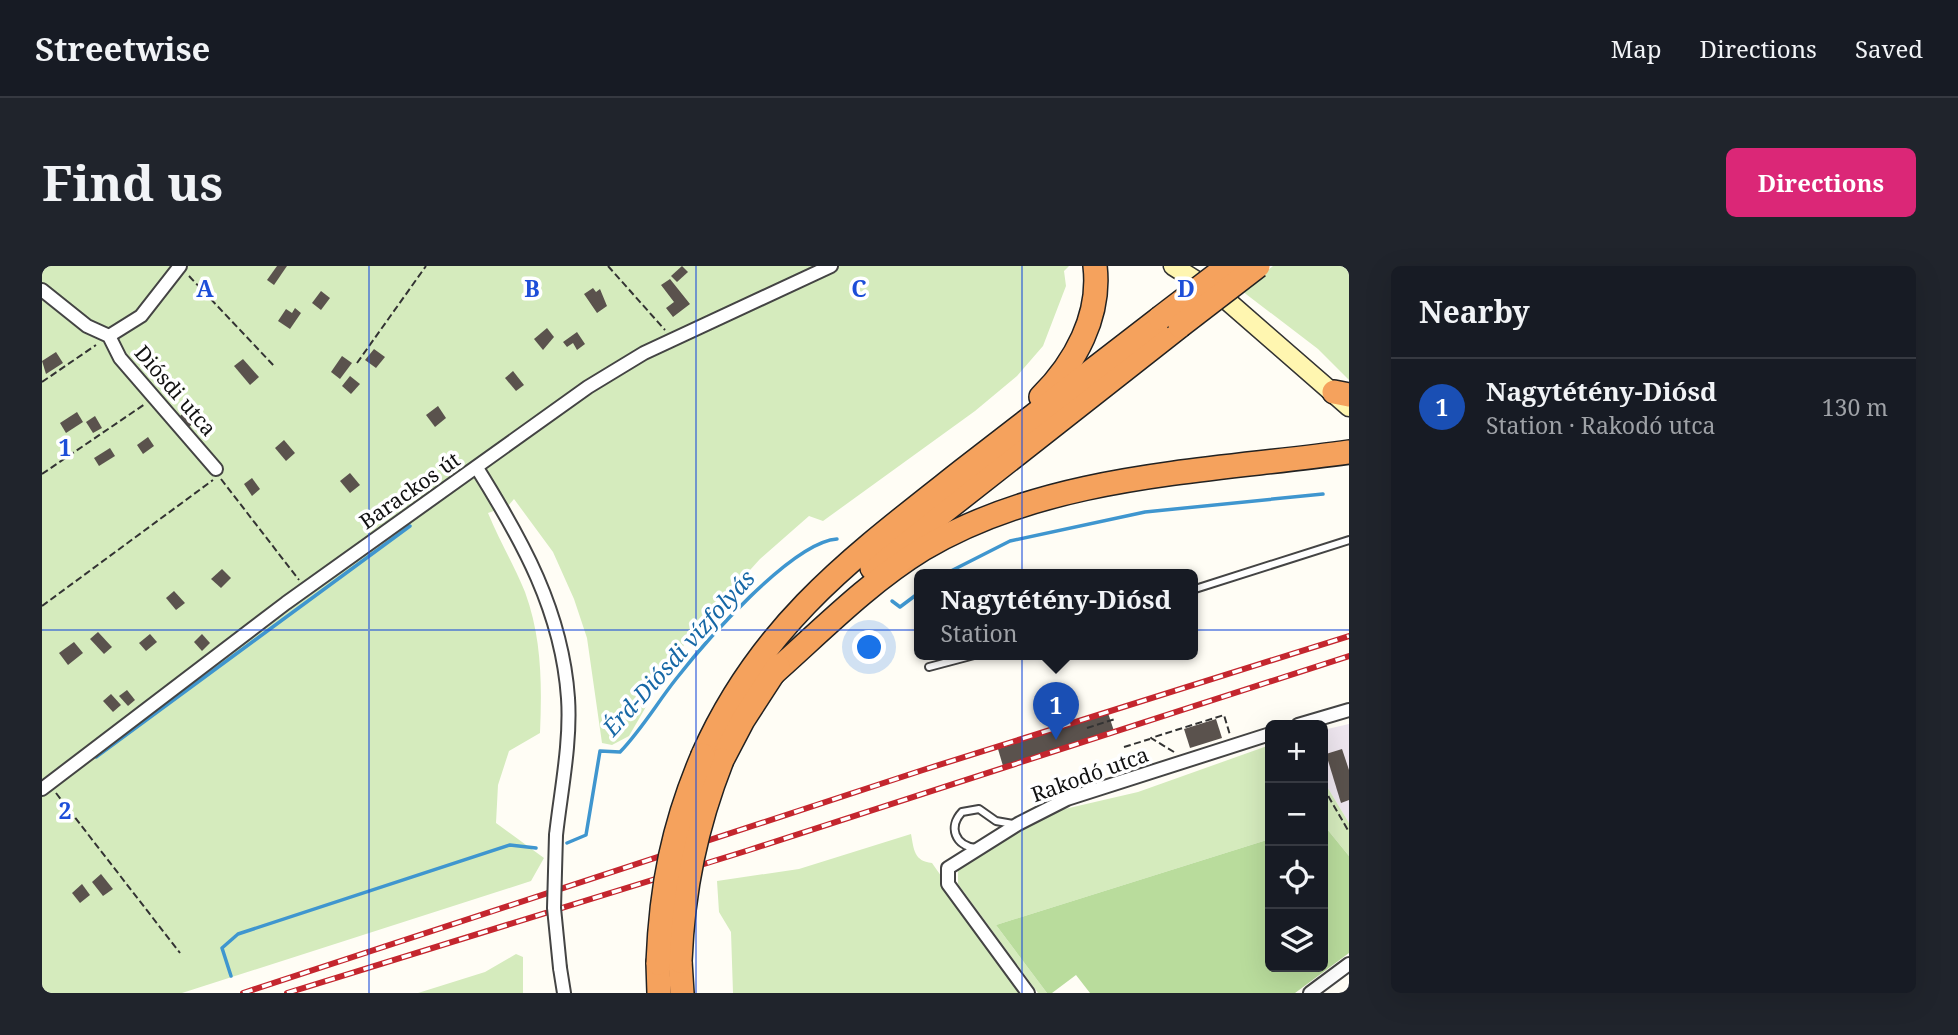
<!DOCTYPE html>
<meta charset="utf-8">
<style>
:root{--surface:#171b24;--page:#20242c;--text:#f1f3f6;--muted:#9ea1a6;--line:#363941;--accent:#db2777}
body{margin:0;font-family:"Noto Serif",serif;background:var(--page);color:var(--text)}
.controls{position:absolute;right:21px;bottom:21px;display:grid;overflow:hidden;border-radius:10px;box-shadow:0 7px 28px #0002}
.controls button{width:63px;height:63px;display:grid;place-items:center;padding:0;border:0;border-bottom:2px solid var(--line);background:var(--surface);color:var(--text);font:35px sans-serif}
.you{position:absolute;left:828px;top:382px;width:24px;height:24px;margin:-18px;border:5px solid #fff;border-radius:50%;background:#1a73e8;box-shadow:0 0 0 10px #1a73e833}
.badge{display:grid;place-items:center;width:46px;height:46px;border-radius:50%;background:var(--accent);color:#fff;font-size:23px;font-weight:700}
.pin{position:absolute;translate:-50% -58px;filter:drop-shadow(0 2px 4px #0008)}
.pin::after{content:'';position:absolute;top:37px;width:24px;height:21px;background:inherit;clip-path:polygon(0 0,100% 0,50% 100%)}
.popup{position:absolute;left:872px;top:303px;width:284px;height:91px;box-sizing:border-box;display:grid;place-content:center;border-radius:10px;background:var(--surface);filter:drop-shadow(0 2px 5px #0005);font-size:23px;white-space:nowrap;color:var(--muted)}
.popup b{font-size:26px;color:var(--text)}
.popup::after{content:'';position:absolute;left:50%;top:100%;margin-left:-14px;border:14px solid transparent;border-top-color:var(--surface)}
.list{margin:0;padding:0;list-style:none}
h2{display:flex;justify-content:space-between;align-items:center;height:91px;margin:0;padding:0 28px;font-size:30px}
h2 small{font-size:23px;font-weight:400;color:var(--muted)}
.list li{display:grid;grid-template-columns:46px 1fr auto;gap:21px;align-items:center;box-sizing:border-box;height:98px;padding:0 28px;border-top:2px solid var(--line)}
.list b{display:block;font-size:26px;white-space:nowrap}
.list p{margin:0;font-size:23px;white-space:nowrap;color:var(--muted)}
.list em{font-size:23px;font-style:normal;color:var(--muted)}
.icon{flex:none;width:38px;height:38px;fill:none;stroke:currentColor;stroke-width:2;stroke-linecap:round;stroke-linejoin:round}
.map{position:relative;flex:none;width:1307px;height:727px;overflow:hidden;border-radius:10px}
header{display:flex;align-items:center;gap:42px;box-sizing:border-box;height:98px;padding:0 35px;background:var(--surface);border-bottom:2px solid var(--line)}
header strong{font-size:33px}
nav{display:flex;gap:38px;margin-inline-start:auto;font-size:24px}
.intro{display:flex;align-items:center;justify-content:space-between;box-sizing:border-box;height:168px;padding:0 42px}
h1{margin:0;font-size:49px}
.button{padding:18px 32px;border-radius:10px;background:var(--accent);color:#fff;font-size:24px;font-weight:700}
main{display:flex;gap:42px;padding:0 42px}
aside{flex:1;background:var(--surface);border-radius:10px;box-shadow:0 7px 28px #0002}
.map>svg:first-child{display:block}
.industrial{fill:#eee6ef}
.green{fill:#d5ebbd}
.forest{fill:#b9dc9c}
.lines{fill:none;stroke-linecap:round;stroke-linejoin:round}
.stream{stroke:#3f96cf;stroke-width:3.5}
.building{fill:#5a524d}
.lane-casing{stroke:#444;stroke-width:10}
.street-casing{stroke:#444;stroke-width:16}
.secondary-casing{stroke:#333;stroke-width:21}
.highway-casing{stroke:#222;stroke-width:26}
.path{stroke:#333;stroke-width:2;stroke-dasharray:7 3.5;stroke-linecap:butt}
.lane{stroke:#fff;stroke-width:6}
.street{stroke:#fff;stroke-width:12}
.secondary{stroke:#fff6b0;stroke-width:18}
.highway{stroke:#f5a25d;stroke-width:23}
.rail-casing{stroke:#c4262e;stroke-width:6}
.rail{stroke:#fff;stroke-width:3.5;stroke-dasharray:10;stroke-linecap:butt}
.street-bridge-casing{stroke:#444;stroke-width:16;stroke-linecap:butt}
.highway-bridge-casing{stroke:#222;stroke-width:26;stroke-linecap:butt}
.street-bridge{stroke:#fff;stroke-width:12}
.highway-bridge{stroke:#f5a25d;stroke-width:23}
.grid{fill:none;stroke:#1d4ed8;stroke-width:2;stroke-opacity:0.55}
.labels{text-anchor:middle;stroke-width:7;stroke-linejoin:round;paint-order:stroke}
.street-label{font-size:21px;fill:#111;stroke:#fff}
.water-label{font-size:23px;font-style:italic;fill:#1768a6;stroke:#fff}
.grid-label{font-size:23px;text-anchor:middle;font-weight:bold;fill:#1d4ed8;stroke:#fff;stroke-width:7;stroke-linejoin:round;paint-order:stroke}
</style>
<header>
<strong>Streetwise</strong>
<nav><a>Map</a><a>Directions</a><a>Saved</a></nav>
</header>
<div class="intro"><h1>Find us</h1><a class="button">Directions</a></div>
<main>
<div class="map">
<svg width="1307" height="727" viewBox="0 0 1307 727">
<rect width="100%" height="100%" fill="#fffdf5"/>
<path class="industrial" d="M1307 458V557L1281 514V464Z"/>
<g class="green">
<path d="M0 0H1027L1022 5 1024 20 1001 80 975 110 933 145 781 255 767 250 718 293 660 357 634 389 587 470 570 479 560 477 545 372 532 333 511 286 472 233 466 240 446 247C457 274 472 299 483 326 500 372 500 420 498 467L467 485 456 519 454 557 502 592 489 615 140 727H0Z"/>
<path d="M1231 0H1307V114L1276 83 1200 25Z"/>
<path d="M1228 479V573L954 659 1005 727H996L916 618V602L991 554 1014 545 1096 526Z"/>
<path d="M1281 514 1307 557V590L1281 558Z"/>
<path d="M869 568C872 584 872 595 890 597L981 727H691L689 666 677 646 675 615 757 603Z"/>
<path d="M474 688 481 691V727H376L443 706Z"/>
</g>
<path class="forest" d="M1281 558 1307 590V687L1253 727H1048L1034 709 1010 727H1005L954 659 1228 573V701H1281Z"/>
<g class="lines">
<g class="stream">
<path d="M903 308 968 275 1103 246 1281 228"/>
<path d="M850 335 858 341 878 326"/>
<path d="M54 491 368 260"/>
<path d="M525 577 544 569 558 485 578 486C600 463 615 437 634 413 662 377 750 276 795 273"/>
<path d="M189 710 180 682 196 668 468 579 494 582"/>
</g>
</g>
<g class="building">
<path d="M235 0H245L232 19 225 14Z"/>
<path d="M640 0 646 6 635 16 629 10Z"/>
<path d="M628 13 648 38 631 51 624 42 632 36 619 19Z"/>
<path d="M551 22 554 26 558 23 565 40 555 47 542 28Z"/>
<path d="M279 25 288 32 279 44 270 37Z"/>
<path d="M253 42 259 47 248 63 236 55 244 43 250 47Z"/>
<path d="M505 62 512 71 501 84 492 73Z"/>
<path d="M535 66 543 78 535 84 531 77 525 81 521 76Z"/>
<path d="M332 83 343 91 334 102 323 94Z"/>
<path d="M14 86 21 97 4 108 0 95Z"/>
<path d="M300 90 310 97 298 113 289 106Z"/>
<path d="M201 93 217 111 208 119 192 100Z"/>
<path d="M471 105 482 119 474 125 463 112Z"/>
<path d="M308 110 318 118 309 128 300 120Z"/>
<path d="M396 140 404 152 393 161 384 149Z"/>
<path d="M147 142 156 153 147 161 138 150Z"/>
<path d="M35 146 41 156 24 167 18 157Z"/>
<path d="M53 150 60 162 51 167 44 156Z"/>
<path d="M106 171 112 180 101 188 95 179Z"/>
<path d="M242 174 253 187 244 195 233 182Z"/>
<path d="M68 182 73 190 57 200 52 192Z"/>
<path d="M308 207 318 219 308 227 298 215Z"/>
<path d="M210 212 218 223 210 230 202 218Z"/>
<path d="M180 303 189 312 179 322 169 313Z"/>
<path d="M132 325 143 337 134 344 124 332Z"/>
<path d="M56 366 70 381 62 388 48 373Z"/>
<path d="M108 368 115 376 104 385 97 377Z"/>
<path d="M160 368 168 377 160 385 152 376Z"/>
<path d="M32 376 41 387 26 399 17 387Z"/>
<path d="M85 424 93 434 86 440 77 430Z"/>
<path d="M69 428 79 439 71 446 61 435Z"/>
<path d="M1066 447 1072 465 961 500 956 483Z"/>
<path d="M1174 453 1180 472 1148 482 1142 463Z"/>
<path d="M1300 483 1307 504V534L1299 537 1284 488Z"/>
<path d="M59 608 71 623 61 630 50 616Z"/>
<path d="M40 618 48 629 38 637 30 627Z"/>
</g>
<g class="lines">
<defs>
<g id="lane">
<path d="M1150 324 1307 274"/>
<path d="M887 401 936 388"/>
<path d="M934 582C913 580 906 561 920 546L937 543 954 555 971 558"/>
</g>
<g id="street">
<path d="M0 24 45 60 67 70 78 92 174 203"/>
<path d="M67 70 99 50 138 0"/>
<path d="M435 202C480 274 520 345 526 432 529 477 519 524 514 569"/>
<path d="M1256 459 1307 444"/>
<path d="M0 523 244 337 546 121 602 87 789 0"/>
<path d="M518 702 522 727"/>
<path d="M986 727 906 618V602L976 558 1025 533 1228 468"/>
<path d="M1268 727 1307 698"/>
</g>
<path id="secondary" d="M1131 0 1182 32 1307 141"/>
<g id="highway">
<path d="M1292 126 1307 129"/>
<path d="M999 131C1033 97 1059 50 1053 0"/>
<path d="M830 302 1138 60"/>
<path d="M726 412C776 368 824 318 881 283 1007 208 1164 206 1307 186"/>
<path d="M661 489C719 358 811 291 920 205 986 154 1052 103 1118 52"/>
<path d="M680 494 701 454 736 400"/>
<path d="M638 695 640 727"/>
<path d="M616 697 617 727"/>
</g>
</defs>
<use href="#lane" class="lane-casing"/>
<use href="#street" class="street-casing"/>
<use href="#secondary" class="secondary-casing"/>
<use href="#highway" class="highway-casing"/>
<g class="path">
<path d="M566 0 623 64"/>
<path d="M147 10 233 101"/>
<path d="M315 97 384 0"/>
<path d="M0 116 54 79"/>
<path d="M0 208 103 138"/>
<path d="M179 213 257 314"/>
<path d="M0 340 171 214"/>
<path d="M1045 462 1073 453"/>
<path d="M1082 481 1108 473"/>
<path d="M1132 486 1109 472 1182 449 1188 469"/>
<path d="M1281 521 1307 566"/>
<path d="M14 527 138 687"/>
</g>
<use href="#lane" class="lane"/>
<use href="#street" class="street"/>
<use href="#secondary" class="secondary"/>
<use href="#highway" class="highway"/>
<defs>
<g id="rail">
<path d="M201 727 881 504 1307 370"/>
<path d="M245 727 704 585 1307 390"/>
</g>
</defs>
<use href="#rail" class="rail-casing"/>
<use href="#rail" class="rail"/>
<defs>
<path id="street-bridge" d="M514 569 512 642 518 702"/>
<g id="highway-bridge">
<path d="M1118 52 1186 0"/>
<path d="M1138 60 1216 0"/>
<path d="M638 695C641 623 654 560 680 494"/>
<path d="M616 697C619 621 631 559 661 489"/>
</g>
</defs>
<use href="#street-bridge" class="street-bridge-casing"/>
<use href="#highway-bridge" class="highway-bridge-casing"/>
<use href="#street-bridge" class="street-bridge"/>
<use href="#highway-bridge" class="highway-bridge"/>
</g>
<path class="grid" d="M327 0V727M654 0V727M980 0V727M0 364H1307"/>
<g class="labels">
<g class="street-label">
<text transform="translate(133 125) rotate(49)" y="7">Diósdi utca</text>
<text transform="translate(368 225) rotate(-35)" y="7">Barackos út</text>
<text transform="translate(1048 509) rotate(-20)" y="7">Rakodó utca</text>
</g>
<g class="water-label">
<text transform="translate(637 387) rotate(-48)" y="8">Érd-Diósdi vízfolyás</text>
</g>
</g>
<g class="grid-label">
<text x="163" y="31">A</text>
<text x="490" y="31">B</text>
<text x="817" y="31">C</text>
<text x="1144" y="31">D</text>
<text x="23" y="190">1</text>
<text x="23" y="553">2</text>
</g>
</svg>
<div class="controls">
<button>+</button>
<button>−</button>
<button><svg class="icon" aria-label="locate" viewBox="0 0 24 24"><circle cx="12" cy="12" r="6"/><path d="M12 2v4M12 18v4M2 12h4M18 12h4"/></svg></button>
<button><svg class="icon" aria-label="layers" viewBox="0 0 24 24"><path d="M12 4l9 5-9 5-9-5zM3 14l9 5 9-5"/></svg></button>
</div>
<div class="you"></div>
<div class="pin badge" style="left:1014px;top:474px;background:#1a4fb4">1</div>
<div class="popup"><b>Nagytétény-Diósd</b>Station</div>
</div>
<aside>
<h2>Nearby<small></small></h2>
<ul class="list">
<li><span class="badge" style="background:#1a4fb4">1</span><div><b>Nagytétény-Diósd</b><p>Station · Rakodó utca</p></div><em>130 m</em></li>
</ul>
</aside>
</main>
